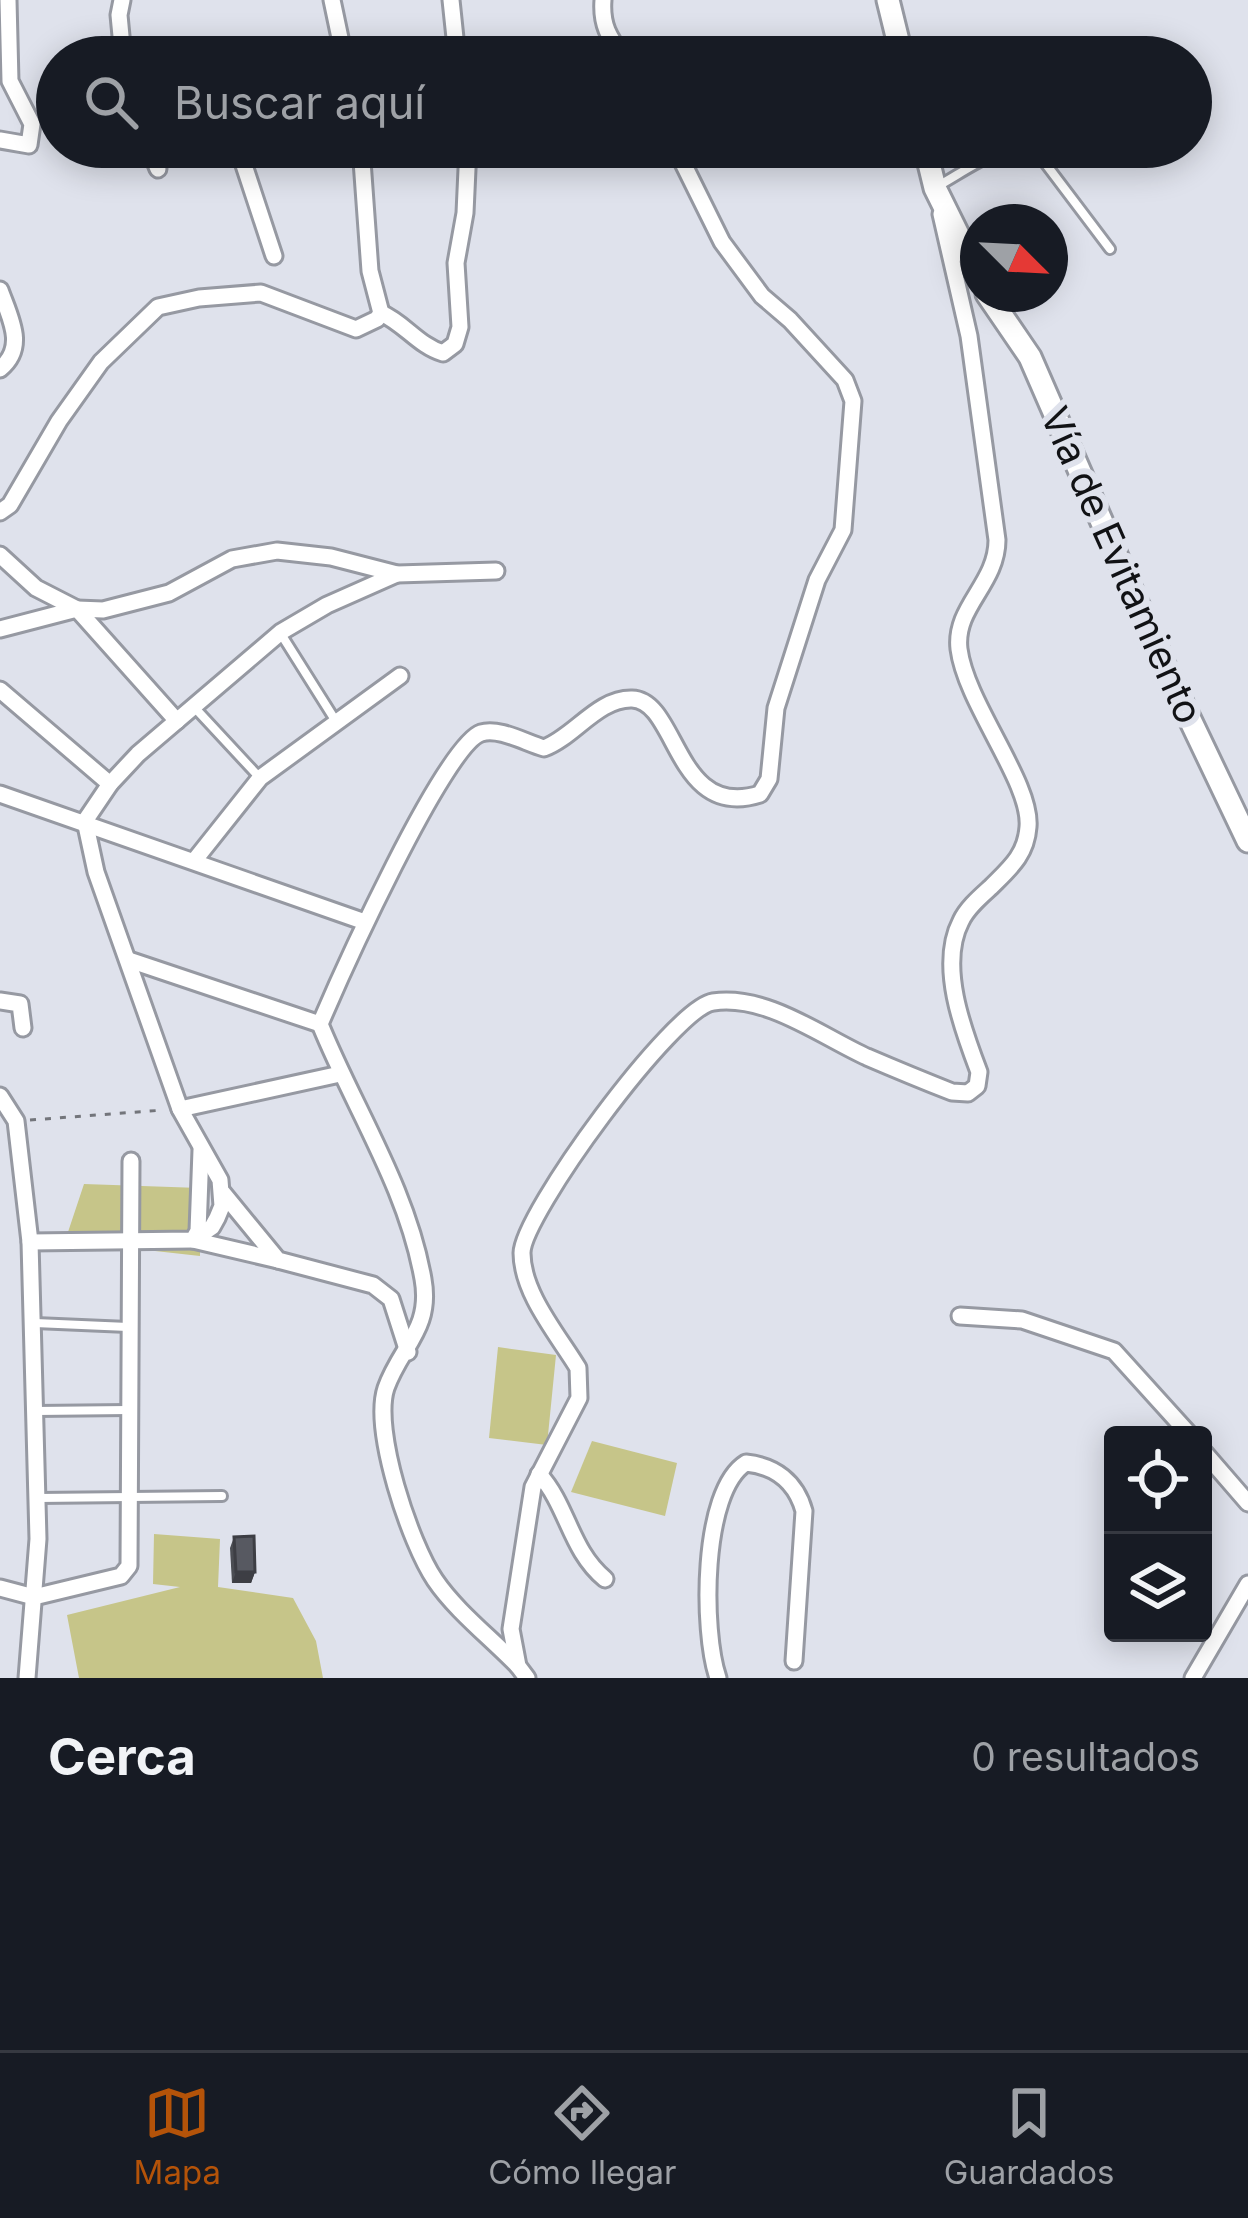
<!DOCTYPE html>
<html lang="es">
<meta charset="utf-8">
<style>
:root{--surface:#171b24;--page:#242831;--text:#f1f3f6;--muted:#9ea1a6;--line:#363941;--accent:#b45309}
body{margin:0;font-family:Inter,sans-serif;background:var(--page);color:var(--text)}
.controls{position:absolute;right:36px;bottom:36px;display:grid;overflow:hidden;border-radius:12px;box-shadow:0 6px 30px #0003}
.controls button{width:108px;height:108px;display:grid;place-items:center;padding:0;border:0;border-bottom:3px solid var(--line);background:var(--surface);color:var(--text);font:60px sans-serif}
.compass{position:absolute;left:960px;top:204px;width:108px;height:108px;border-radius:50%;background:var(--surface);box-shadow:0 6px 30px #0003;rotate:114deg}
.list{margin:0;padding:0;list-style:none}
h2{display:flex;justify-content:space-between;align-items:center;height:156px;margin:0;padding:0 48px;font-size:51px}
h2 small{font-size:39px;font-weight:400;color:var(--muted)}
.icon{flex:none;width:66px;height:66px;fill:none;stroke:currentColor;stroke-width:2;stroke-linecap:round;stroke-linejoin:round}
.map{position:relative;flex:none;width:1248px;height:1678px;overflow:hidden}
.search{position:absolute;background:var(--surface);box-shadow:0 6px 30px #0003;left:36px;right:36px;top:36px;height:132px;display:flex;align-items:center;gap:30px;box-sizing:border-box;padding:0 42px;border-radius:66px;color:var(--muted);font-size:45px}
.sheet{height:372px;background:var(--surface)}
nav{display:flex;justify-content:space-around;align-items:center;box-sizing:border-box;height:168px;border-top:3px solid var(--line);background:var(--surface);font-size:33px;color:var(--muted)}
nav a{display:grid;justify-items:center;gap:6px}
nav .on{color:var(--accent)}
.map>svg:first-child{display:block}
.green{fill:#c6c589}
.lines{fill:none;stroke-linecap:round;stroke-linejoin:round}
.lane-casing{stroke:#9699a2;stroke-width:14}
.street-casing{stroke:#9699a2;stroke-width:21}
.secondary-casing{stroke:#9699a2;stroke-width:27}
.path{stroke:#73757b;stroke-width:3;stroke-dasharray:6 9;stroke-linecap:butt}
.lane{stroke:#fff;stroke-width:8}
.street{stroke:#fff;stroke-width:15}
.secondary{stroke:#fff;stroke-width:21}
.wall{fill:#4b4d53}
.shaded-wall{fill:#3d3e44}
.building{fill:#575961;stroke:#3d3e44;stroke-width:3}
.labels{text-anchor:middle;stroke-width:12;stroke-linejoin:round;paint-order:stroke}
.street-label{font-size:39px;fill:#111215;stroke:#dfe2ec}
</style>
<div class="map">
<svg width="1248" height="1678" viewBox="0 0 1248 1678">
<rect width="100%" height="100%" fill="#dfe2ec"/>
<g class="green">
<path d="M84 1184 200 1188V1256L65 1241Z"/>
<path d="M498 1347 556 1355 547 1445 489 1438Z"/>
<path d="M592 1441 677 1463 665 1516 571 1492Z"/>
<path d="M154 1534 220 1539 218 1587 293 1598 316 1641 323 1678H79L67 1615 180 1587 153 1584Z"/>
</g>
<g class="lines">
<defs>
<g id="lane">
<path d="M936 187C965 172 1003 140 1036 151L1110 249"/>
<path d="M281 634 337 723"/>
<path d="M195 708 260 778"/>
<path d="M35 1323 128 1327"/>
<path d="M36 1411 128 1410"/>
<path d="M38 1498 222 1496"/>
</g>
<g id="street">
<path d="M122 0 119 15 123 57"/>
<path d="M332 0 344 57"/>
<path d="M451 0 457 57"/>
<path d="M603 0C601 25 609 37 623 57"/>
<path d="M211 57 216 51 262 57"/>
<path d="M0 140 29 145 32 124 10 81 8 0"/>
<path d="M149 147 158 169"/>
<path d="M238 147 274 256"/>
<path d="M361 147 370 271 381 313"/>
<path d="M0 290C10 318 27 347 0 369"/>
<path d="M381 313C404 323 419 346 443 353L455 344 460 327 456 263 465 213 468 147"/>
<path d="M0 512 10 505 59 421 101 362 158 307 199 298 261 293 356 329 377 319 381 313"/>
<path d="M0 555 36 588 77 609 177 721"/>
<path d="M0 629 77 609 103 610 169 593 232 559 277 551 331 557 397 574 496 571"/>
<path d="M0 690 110 784"/>
<path d="M0 794 365 922"/>
<path d="M194 861 260 778 400 676"/>
<path d="M129 960 320 1024"/>
<path d="M0 1001 20 1004 23 1028"/>
<path d="M0 1096 16 1121 30 1242 38 1539 27 1678"/>
<path d="M180 1109 340 1074"/>
<path d="M223 1193 278 1260 373 1285 391 1299 408 1352"/>
<path d="M30 1242 193 1240 198 1231 201 1150"/>
<path d="M278 1260 193 1240 212 1227 217 1218 222 1206 220 1180 180 1109 96 872 85 821 110 784 138 754 281 632 327 605 397 574"/>
<path d="M960 1316 1022 1320 1114 1351 1190 1435"/>
<path d="M1203 1451 1248 1503"/>
<path d="M539 1474C568 1506 570 1550 605 1579"/>
<path d="M0 1588 34 1597 121 1576 129 1566 131 1161"/>
<path d="M518 1666C491 1638 456 1611 435 1580 410 1543 372 1430 386 1388 401 1346 432 1329 423 1279 407 1188 354 1108 320 1024 340 977 444 745 481 733 499 727 526 743 544 748 574 737 598 698 632 699 678 700 675 821 760 794L769 779 776 708 817 580 843 530 853 401 845 380 790 320 762 296 722 242 675 147"/>
<path d="M527 1678 518 1666 511 1629 533 1487 579 1398 578 1368C558 1335 522 1293 522 1253 522 1215 673 1008 713 1002 766 994 821 1036 867 1057 895 1069 924 1081 952 1092L968 1093 977 1086 979 1072C963 1030 938 965 961 921 967 908 980 897 991 887 1010 868 1026 855 1028 827 1032 783 966 704 959 649 954 607 997 584 997 540L969 336 941 214"/>
<path d="M718 1678C702 1632 701 1491 746 1463 775 1466 796 1482 804 1511L794 1661"/>
<path d="M1193 1678 1248 1584"/>
</g>
<g id="secondary">
<path d="M888 0 902 57"/>
<path d="M925 147 935 188 978 275"/>
<path d="M987 294 1030 357 1165 667 1248 841"/>
</g>
</defs>
<use href="#lane" class="lane-casing"/>
<use href="#street" class="street-casing"/>
<use href="#secondary" class="secondary-casing"/>
<path class="path" d="M30 1120 164 1110"/>
<use href="#lane" class="lane"/>
<use href="#street" class="street"/>
<use href="#secondary" class="secondary"/>
</g>
<path class="wall" d="M234 1537 255 1572 251 1583H232L230 1548Z"/>
<path class="shaded-wall" d="M236 1572H255L251 1583H232Z"/>
<path class="building" d="M254 1536 255 1572H236L234 1537Z"/>
<g class="labels">
<g class="street-label">
<text transform="translate(1122 565) rotate(66)" y="14">Vía de Evitamiento</text>
</g>
</g>
</svg>
<div class="controls">
<button><svg class="icon" aria-label="locate" viewBox="0 0 24 24"><circle cx="12" cy="12" r="6"/><path d="M12 2v4M12 18v4M2 12h4M18 12h4"/></svg></button>
<button><svg class="icon" aria-label="layers" viewBox="0 0 24 24"><path d="M12 4l9 5-9 5-9-5zM3 14l9 5 9-5"/></svg></button>
</div>
<svg class="compass" viewBox="-18 -18 36 36"><path d="M0-13l5 13h-10z" fill="#e53935"/><path d="M0 13l5-13h-10z" fill="#9ea1a6"/></svg>
<div class="search"><svg class="icon" aria-label="search" viewBox="0 0 24 24"><circle cx="10" cy="10" r="6"/><path d="M15 15l6 6"/></svg>Buscar aquí</div>
</div>
<section class="sheet">
<h2>Cerca<small>0 resultados</small></h2>
<ul class="list">
</ul>
</section>
<nav>
<a class="on"><svg class="icon" aria-label="map" viewBox="0 0 24 24"><path d="M3 6l6-2 6 2 6-2v14l-6 2-6-2-6 2zM9 4v14M15 6v14"/></svg>Mapa</a>
<a><svg class="icon" aria-label="directions" viewBox="0 0 24 24"><path d="M12 3l9 9-9 9-9-9zM9 14v-3h6M13 9l2 2-2 2"/></svg>Cómo llegar</a>
<a><svg class="icon" aria-label="saved" viewBox="0 0 24 24"><path d="M7 4h10v16l-5-4-5 4z"/></svg>Guardados</a>
</nav>
